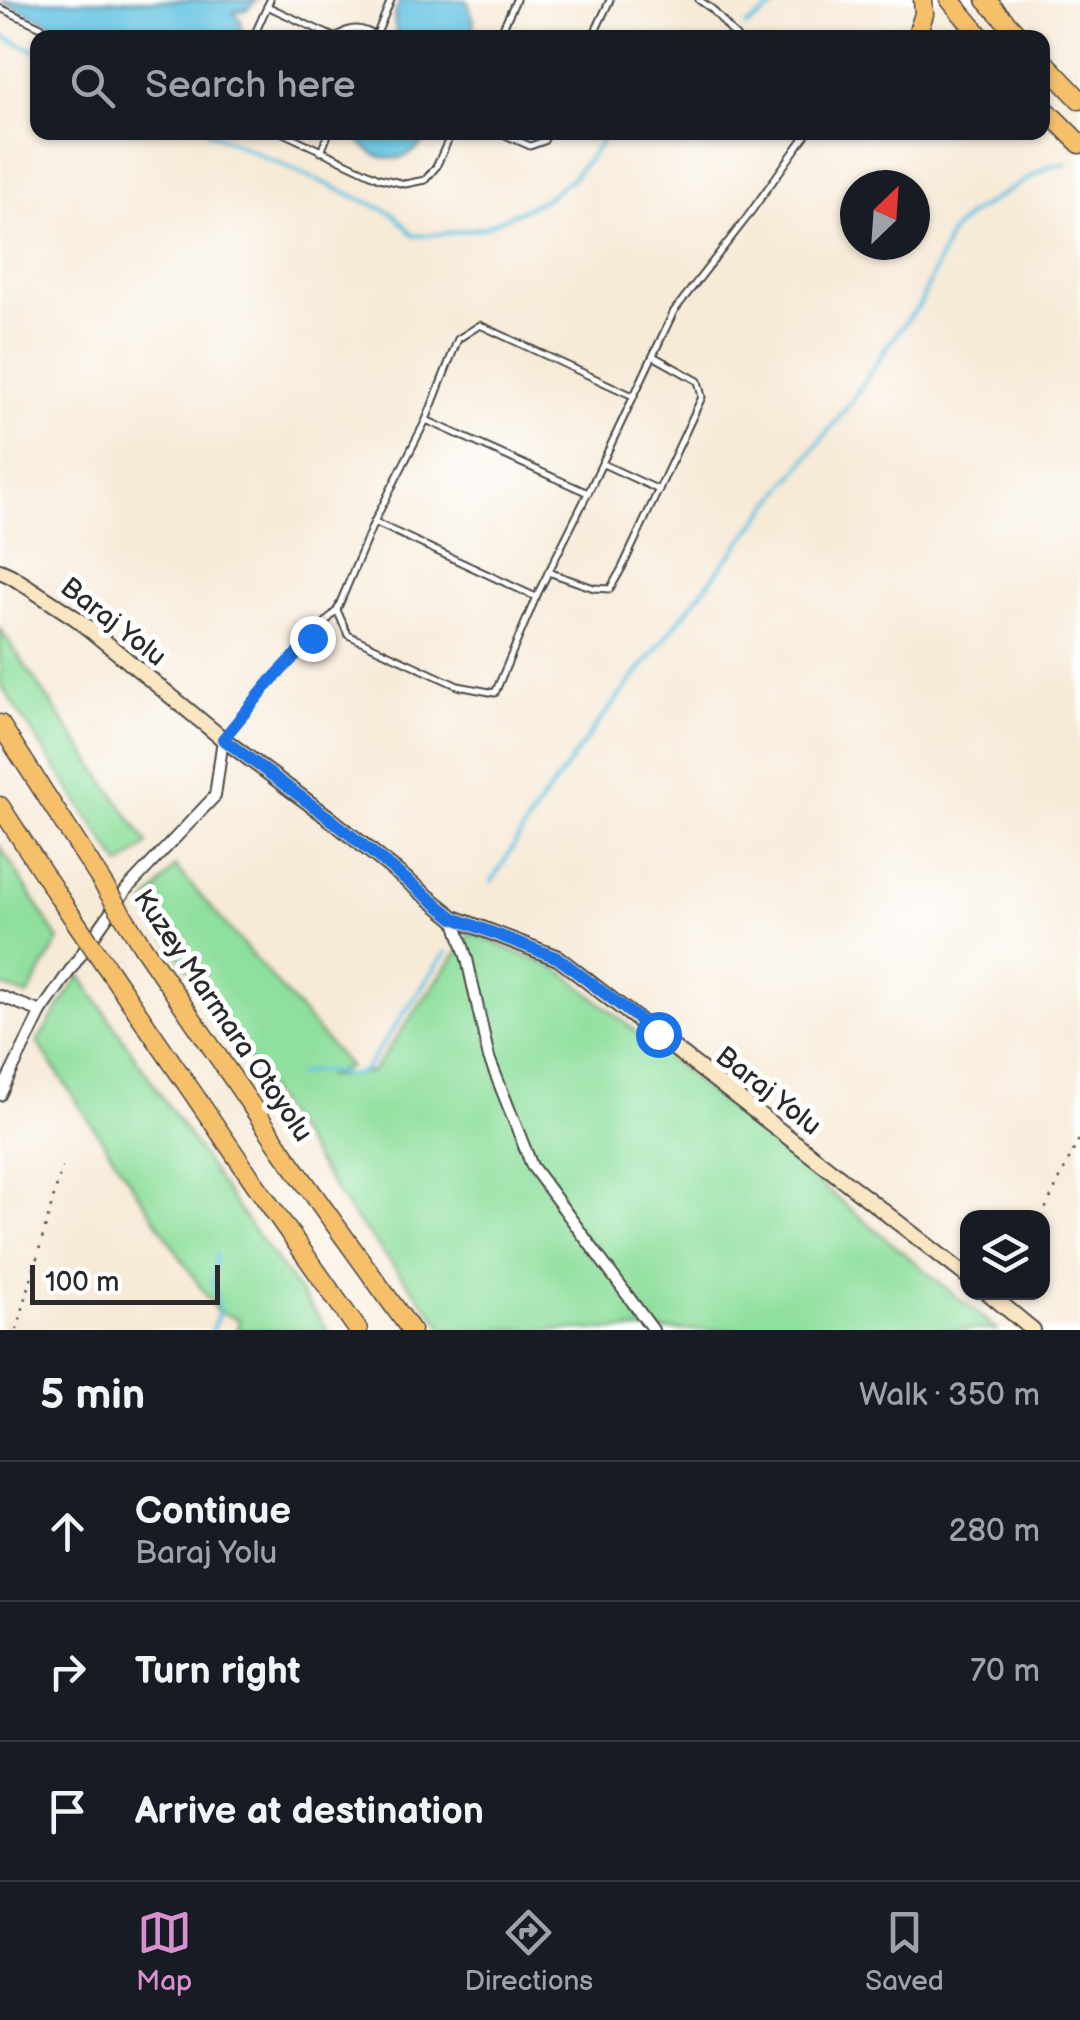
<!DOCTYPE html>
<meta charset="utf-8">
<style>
:root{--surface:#171b24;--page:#242831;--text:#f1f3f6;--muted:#9ea1a6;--line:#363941;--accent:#d690ce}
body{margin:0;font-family:"Balsamiq Sans",sans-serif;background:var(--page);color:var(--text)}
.controls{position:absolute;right:30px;bottom:30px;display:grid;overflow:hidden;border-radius:20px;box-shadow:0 2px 8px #0004}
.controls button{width:90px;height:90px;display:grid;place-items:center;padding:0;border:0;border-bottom:2px solid var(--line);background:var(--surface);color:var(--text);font:50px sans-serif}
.compass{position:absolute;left:840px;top:170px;width:90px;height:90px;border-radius:50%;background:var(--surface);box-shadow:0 2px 8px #0004;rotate:25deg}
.scale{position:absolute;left:30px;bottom:25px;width:190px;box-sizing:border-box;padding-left:10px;border:5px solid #2b2b2b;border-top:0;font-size:28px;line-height:35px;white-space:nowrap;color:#2b2b2b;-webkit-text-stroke:8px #fff;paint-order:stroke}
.stop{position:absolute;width:30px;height:30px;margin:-22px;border:8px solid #1a73e8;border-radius:50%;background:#fff}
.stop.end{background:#1a73e8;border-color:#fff;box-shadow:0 2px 10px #0008}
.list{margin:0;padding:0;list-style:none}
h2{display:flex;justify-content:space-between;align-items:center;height:130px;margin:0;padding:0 40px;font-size:42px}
h2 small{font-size:32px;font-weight:400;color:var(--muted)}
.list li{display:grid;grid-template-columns:65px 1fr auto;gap:30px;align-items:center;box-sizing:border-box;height:140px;padding:0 40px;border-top:2px solid var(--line)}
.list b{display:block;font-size:38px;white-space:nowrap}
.list p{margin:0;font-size:32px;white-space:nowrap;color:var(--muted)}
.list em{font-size:32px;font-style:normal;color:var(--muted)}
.icon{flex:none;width:55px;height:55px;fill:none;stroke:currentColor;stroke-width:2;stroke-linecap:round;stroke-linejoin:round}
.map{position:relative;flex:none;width:1080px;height:1330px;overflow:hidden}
.search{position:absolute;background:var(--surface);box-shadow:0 2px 8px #0004;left:30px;right:30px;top:30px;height:110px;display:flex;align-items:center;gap:25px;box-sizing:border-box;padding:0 35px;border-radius:20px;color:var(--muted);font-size:38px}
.sheet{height:550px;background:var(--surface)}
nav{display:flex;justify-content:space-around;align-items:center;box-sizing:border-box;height:140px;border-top:2px solid var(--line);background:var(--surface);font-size:28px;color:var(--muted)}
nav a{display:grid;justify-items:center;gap:5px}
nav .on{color:var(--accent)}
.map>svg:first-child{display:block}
.green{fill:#8fdf9e;stroke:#5d8564;stroke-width:2.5}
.water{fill:#63c3e2;stroke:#477786;stroke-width:2.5}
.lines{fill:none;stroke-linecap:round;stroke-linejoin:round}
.stream{stroke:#63c3e2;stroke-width:4}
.lane-casing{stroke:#4a4845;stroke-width:9}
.street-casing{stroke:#4a4845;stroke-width:14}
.secondary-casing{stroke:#4a4845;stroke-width:18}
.highway-casing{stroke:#4a4845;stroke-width:21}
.path{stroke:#4a4845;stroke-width:2.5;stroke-dasharray:2.5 8;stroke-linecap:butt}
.lane{stroke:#fff;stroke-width:5}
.street{stroke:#fff;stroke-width:10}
.secondary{stroke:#fbe6c4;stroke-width:14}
.highway{stroke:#f6c06b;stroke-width:18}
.highway-bridge-casing{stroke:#4a4845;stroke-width:21;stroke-linecap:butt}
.highway-bridge{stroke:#f6c06b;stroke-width:18}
.route{stroke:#1a73e8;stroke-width:12}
.labels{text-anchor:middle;stroke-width:10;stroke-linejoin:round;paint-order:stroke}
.street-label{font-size:28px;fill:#2b2b2b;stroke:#fff}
</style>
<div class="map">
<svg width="1080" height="1330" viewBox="0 0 1080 1330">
<rect width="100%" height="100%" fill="#fff"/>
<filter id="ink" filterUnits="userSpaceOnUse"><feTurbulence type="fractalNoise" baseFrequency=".01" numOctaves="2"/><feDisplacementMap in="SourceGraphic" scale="20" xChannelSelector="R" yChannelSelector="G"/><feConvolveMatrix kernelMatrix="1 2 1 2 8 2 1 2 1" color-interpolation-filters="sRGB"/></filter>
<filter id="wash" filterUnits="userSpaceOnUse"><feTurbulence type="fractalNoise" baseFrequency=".0048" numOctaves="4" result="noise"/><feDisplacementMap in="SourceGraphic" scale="40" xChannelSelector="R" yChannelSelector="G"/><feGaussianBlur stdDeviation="2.25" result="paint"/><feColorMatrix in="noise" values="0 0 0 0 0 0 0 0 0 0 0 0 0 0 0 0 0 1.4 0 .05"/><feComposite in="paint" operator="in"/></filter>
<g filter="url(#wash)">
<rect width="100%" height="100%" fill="#f7ead7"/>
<g class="green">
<path d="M0 629 148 844 121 866 0 684Z"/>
<path d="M0 846 59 940 28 996 0 985Z"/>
<path d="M175 866 349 1067 325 1077 372 1072 471 933 562 971 997 1330H446L349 1211 145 906Z"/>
<path d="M80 975 235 1205 328 1330H237L239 1319 217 1312 37 1042Z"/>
</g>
<g class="water">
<path d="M257 0 246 10 234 12 241 21V38L83 37 0 1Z"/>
<path d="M400 0H467L474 20 471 37H397L394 18Z"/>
<path d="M354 133H429C412 168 372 166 354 133Z"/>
</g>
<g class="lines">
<g class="stream">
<path d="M746 26 785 0"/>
<path d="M0 35 38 52"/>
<path d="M209 132 394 214 414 236 451 233 485 227 545 199 572 178 610 132"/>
<path d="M492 881 541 802 596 726 851 402 888 345 920 304 951 232 971 213 1050 166 1067 164"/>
<path d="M298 1075C301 1074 311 1071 314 1071 333 1070 349 1081 365 1070L446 952"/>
<path d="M212 1330 219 1312 213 1280 216 1255"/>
</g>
</g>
</g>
<g filter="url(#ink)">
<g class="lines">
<defs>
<g id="lane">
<path d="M699 0 712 9 737 38"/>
<path d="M267 6 336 38C350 24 364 28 379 38"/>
<path d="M0 8 65 38"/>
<path d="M376 36 391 0"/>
<path d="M253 38 270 0"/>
<path d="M498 38 516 0"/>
<path d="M592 38 610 0"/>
<path d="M281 132 379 178 405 184 425 180 436 167 452 132"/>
<path d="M498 132 530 146 544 141 548 132"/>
<path d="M321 152 329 132"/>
<path d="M633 396 480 325 458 339 426 420 588 493 674 311 745 220 808 132"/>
<path d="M426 420 374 522 536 597 588 493"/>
<path d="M603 464 659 490"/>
<path d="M374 522 337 610 348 635 458 686 495 693 536 597"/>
<path d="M548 572 594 588 610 589 622 568 702 397 698 381 653 356"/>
<path d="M223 739 270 682 337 610"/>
</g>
<g id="street">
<path d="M454 918 467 959 489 1058 532 1166 653 1330"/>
<path d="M0 996 41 1012"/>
<path d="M0 1095 41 1012 126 890 215 796 223 739"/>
</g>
<g id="secondary">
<path d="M0 571 11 576 77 619 223 739 328 817 454 918 558 958 968 1277"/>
<path d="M987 1292 1033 1330"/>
</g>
<g id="highway">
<path d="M950 0 982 38"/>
<path d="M986 0 1021 38"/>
<path d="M916 38 924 14 923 0"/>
<path d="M1042 60 1080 100"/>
<path d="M1042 106 1080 144"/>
<path d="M0 724 91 865"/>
<path d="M0 806 60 899"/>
<path d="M143 947 290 1162 411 1330"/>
<path d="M112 975 262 1194 358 1330"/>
</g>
</defs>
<use href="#lane" class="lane-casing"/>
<use href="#street" class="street-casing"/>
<use href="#secondary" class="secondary-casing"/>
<use href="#highway" class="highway-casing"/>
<g class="path">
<path d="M1041 1218 1080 1137"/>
<path d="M17 1330 62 1167"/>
</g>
<use href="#lane" class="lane"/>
<use href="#street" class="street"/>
<use href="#secondary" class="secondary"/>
<use href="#highway" class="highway"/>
<defs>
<g id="highway-bridge">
<path d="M91 865 143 947"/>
<path d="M60 899 112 975"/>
</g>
</defs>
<use href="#highway-bridge" class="highway-bridge-casing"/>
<use href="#highway-bridge" class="highway-bridge"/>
</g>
</g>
<g class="lines" filter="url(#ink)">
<path class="route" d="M312 638 270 682 223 739 328 817 454 918 558 958 658 1034"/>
</g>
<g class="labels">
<g class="street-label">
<text transform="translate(114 621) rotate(38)" y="10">Baraj Yolu</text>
<text transform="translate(224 1015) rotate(56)" y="10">Kuzey Marmara Otoyolu</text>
<text transform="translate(769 1090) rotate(38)" y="10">Baraj Yolu</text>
</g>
</g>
</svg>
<div class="controls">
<button><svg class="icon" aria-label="layers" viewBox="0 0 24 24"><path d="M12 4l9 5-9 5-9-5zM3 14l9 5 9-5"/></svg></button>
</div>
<svg class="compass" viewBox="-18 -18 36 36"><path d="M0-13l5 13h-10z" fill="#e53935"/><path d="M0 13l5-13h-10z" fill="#9ea1a6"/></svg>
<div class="scale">100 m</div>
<div class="stop" style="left:658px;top:1034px"></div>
<div class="stop end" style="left:312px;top:638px"></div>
<div class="search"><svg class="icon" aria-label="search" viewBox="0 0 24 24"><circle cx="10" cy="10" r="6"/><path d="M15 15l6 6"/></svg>Search here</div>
</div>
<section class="sheet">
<h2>5 min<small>Walk · 350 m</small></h2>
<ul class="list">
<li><svg class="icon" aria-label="ahead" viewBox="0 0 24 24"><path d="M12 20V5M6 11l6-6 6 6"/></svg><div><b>Continue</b><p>Baraj Yolu</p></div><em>280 m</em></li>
<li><svg class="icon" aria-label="right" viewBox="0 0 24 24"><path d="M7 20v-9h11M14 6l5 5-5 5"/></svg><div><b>Turn right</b></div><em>70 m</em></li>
<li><svg class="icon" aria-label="arrive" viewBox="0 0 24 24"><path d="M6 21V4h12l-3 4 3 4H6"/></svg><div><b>Arrive at destination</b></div></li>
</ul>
</section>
<nav>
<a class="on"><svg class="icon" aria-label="map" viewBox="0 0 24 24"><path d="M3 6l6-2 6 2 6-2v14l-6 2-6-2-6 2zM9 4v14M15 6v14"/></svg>Map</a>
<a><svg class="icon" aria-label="directions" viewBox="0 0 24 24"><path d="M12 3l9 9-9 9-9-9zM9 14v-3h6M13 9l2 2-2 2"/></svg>Directions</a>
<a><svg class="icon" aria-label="saved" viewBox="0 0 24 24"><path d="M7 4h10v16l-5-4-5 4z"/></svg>Saved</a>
</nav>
